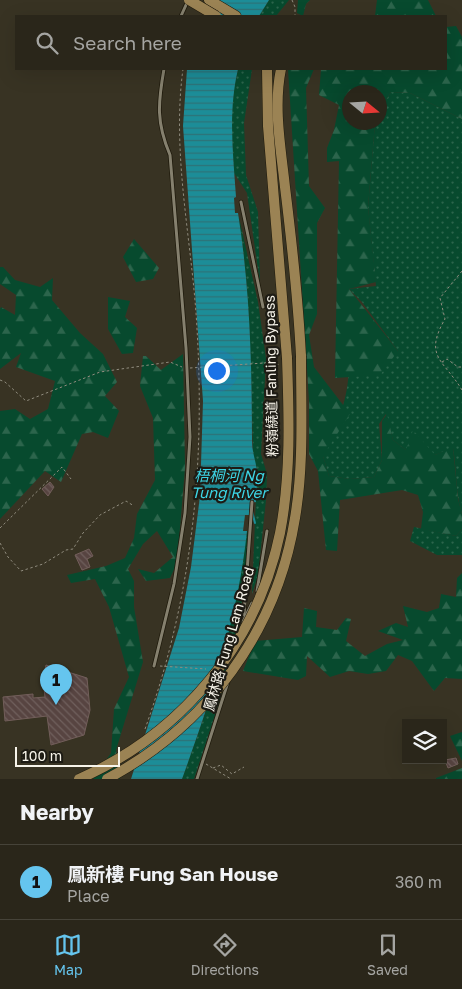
<!DOCTYPE html>
<meta charset="utf-8">
<style>
:root{--surface:#2a261a;--page:#322e23;--text:#f1f3f6;--muted:#a5a5a2;--line:#464339;--accent:#65c5ee}
body{margin:0;font-family:"Golos Text","Noto Sans SC",sans-serif;background:var(--page);color:var(--text)}
.controls{position:absolute;right:15px;bottom:15px;display:grid;overflow:hidden;border-radius:0px;box-shadow:0 5px 20px #0002}
.controls button{width:45px;height:45px;display:grid;place-items:center;padding:0;border:0;border-bottom:1px solid var(--line);background:var(--surface);color:var(--text);font:25px sans-serif}
.compass{position:absolute;left:342px;top:85px;width:45px;height:45px;border-radius:50%;background:var(--surface);box-shadow:0 5px 20px #0002;rotate:108deg}
.scale{position:absolute;left:15px;bottom:12px;width:105px;box-sizing:border-box;padding-left:5px;border:2px solid #f7f4ea;border-top:0;font-size:14px;line-height:18px;white-space:nowrap;color:#f7f4ea;-webkit-text-stroke:4px #1d1b14;paint-order:stroke}
.you{position:absolute;left:216px;top:370px;width:18px;height:18px;margin:-12px;border:4px solid #fff;border-radius:50%;background:#1a73e8;box-shadow:0 0 0 8px #1a73e833}
.badge{display:grid;place-items:center;width:32px;height:32px;border-radius:50%;background:var(--accent);color:#111;font-size:16px;font-weight:700}
.pin{position:absolute;translate:-50% -41px;filter:drop-shadow(0 1px 2px #0008)}
.pin::after{content:'';position:absolute;top:26px;width:18px;height:15px;background:inherit;clip-path:polygon(0 0,100% 0,50% 100%)}
.list{margin:0;padding:0;list-style:none}
h2{display:flex;justify-content:space-between;align-items:center;height:65px;margin:0;padding:0 20px;font-size:21px}
h2 small{font-size:16px;font-weight:400;color:var(--muted)}
.list li{display:grid;grid-template-columns:32px 1fr auto;gap:15px;align-items:center;box-sizing:border-box;height:75px;padding:0 20px;border-top:1px solid var(--line)}
.list b{display:block;font-size:19px;white-space:nowrap}
.list p{margin:0;font-size:16px;white-space:nowrap;color:var(--muted)}
.list em{font-size:16px;font-style:normal;color:var(--muted)}
.icon{flex:none;width:28px;height:28px;fill:none;stroke:currentColor;stroke-width:2;stroke-linecap:round;stroke-linejoin:round}
.map{position:relative;flex:none;width:462px;height:779px;overflow:hidden}
.search{position:absolute;background:var(--surface);box-shadow:0 5px 20px #0002;left:15px;right:15px;top:15px;height:55px;display:flex;align-items:center;gap:12px;box-sizing:border-box;padding:0 18px;border-radius:0px;color:var(--muted);font-size:19px}
.sheet{height:140px;background:var(--surface)}
nav{display:flex;justify-content:space-around;align-items:center;box-sizing:border-box;height:70px;border-top:1px solid var(--line);background:var(--surface);font-size:14px;color:var(--muted)}
nav a{display:grid;justify-items:center;gap:2px}
nav .on{color:var(--accent)}
.map>svg:first-child{display:block}
.grass{fill:url(#grass-dots)}
.forest{fill:url(#forest-firs)}
.water{fill:url(#water-rules)}
.lines{fill:none;stroke-linecap:round;stroke-linejoin:round}
.stream{stroke:#1c8d98;stroke-width:2}
.building{fill:url(#building-back-hatch);stroke:#725e5a}
.lane-casing{stroke:#1f1a0c;stroke-width:4.5}
.primary-casing{stroke:#1f1a0c;stroke-width:11}
.path{stroke:#908c7e;stroke-width:1;stroke-dasharray:2.5 2.5;stroke-linecap:butt}
.lane{stroke:#85806e;stroke-width:3}
.primary{stroke:#9b8354;stroke-width:10}
.primary-bridge-casing{stroke:#1f1a0c;stroke-width:11;stroke-linecap:butt}
.path-bridge{stroke:#908c7e;stroke-width:1;stroke-dasharray:2.5 2.5;stroke-linecap:butt}
.primary-bridge{stroke:#9b8354;stroke-width:10}
.labels{text-anchor:middle;stroke-width:4.5;stroke-linejoin:round;paint-order:stroke}
.street-label{font-size:14px;fill:#f7f4ea;stroke:#1d1b14}
.water-label{font-size:15px;font-style:italic;fill:#3dd6e6;stroke:#1d1b14}
</style>
<div class="map">
<svg width="462" height="779" viewBox="0 0 462 779">
<defs>
<pattern id="grass-dots" width="8" height="8" patternUnits="userSpaceOnUse" patternTransform="scale(1.25)"><rect width="8" height="8" fill="#074a2e"/><path d="M2 2h.1M6 6h.1" fill="none" stroke="#2c654c" stroke-width="1.8" stroke-linecap="round"/></pattern>
<pattern id="forest-firs" width="22" height="20" patternUnits="userSpaceOnUse" patternTransform="scale(1.25)"><rect width="22" height="20" fill="#074a2e"/><path d="M5 1l3.5 6h-7zM16 11l3.5 6h-7z" fill="#2c654c"/></pattern>
<pattern id="water-rules" width="6" height="5" patternUnits="userSpaceOnUse" patternTransform="scale(1.25)"><rect width="6" height="5" fill="#1c8d98"/><path d="M0 2.5h6" fill="none" stroke="#2e7277"/></pattern>
<pattern id="building-back-hatch" width="6" height="6" patternUnits="userSpaceOnUse" patternTransform="scale(1.25)"><rect width="6" height="6" fill="#574441"/><path d="M-1 5l2 2M0 0l6 6M5-1l2 2" fill="none" stroke="#70605d"/></pattern>
</defs>
<rect width="100%" height="100%" fill="#383323"/>
<g class="grass">
<path d="M269 0H289L276 16H259Z"/>
<path d="M238 69H252L244 123 246 175 258 212 260 283 247 193 234 173 231 122 234 88Z"/>
<path d="M391 92 410 93 462 119V514C455 492 457 470 453 448L435 455 406 450 393 440 386 414 379 424 382 460 374 477 350 479 329 476 322 453C339 422 349 398 349 362L398 351 362 302 349 289 376 286 368 207 375 123 380 122V109Z"/>
<path d="M238 213 258 302 266 359 261 454 267 474 266 500 258 575 252 594 257 472 253 454C251 374 251 293 238 213Z"/>
<path d="M414 527 456 536 462 529V555H437L410 541Z"/>
<path d="M247 531 249 532 241 611 219 703 194 779H182L218 677Z"/>
</g>
<g class="forest">
<path d="M298 0H310L306 4 303 16 297 13Z"/>
<path d="M377 0H428L436 16H375Z"/>
<path d="M456 26 462 37V119L410 93 391 92 380 109V92H350V122L375 123 368 207 376 282 349 289 398 351 380 375 335 378 339 161 327 162V148L334 130 339 105 319 95 321 69H446V27Z"/>
<path d="M288 69H314L306 88 309 186 325 208 317 223V314L309 335 314 367 350 414 323 456 329 476 350 479 374 477 382 460V421L387 414 393 440 406 450 413 430 435 455 453 447 458 499 462 514V529L456 536 421 529 423 512 418 495 402 490 340 500 337 551 326 550 318 471 309 454V400Z"/>
<path d="M134 239 159 268 153 279 136 282 123 257Z"/>
<path d="M0 267H3L15 280 40 287 53 278 52 300 80 333 103 354 117 382 105 396 119 411 108 438 93 432 82 434 61 482 45 471 0 519V411L15 409 30 419 48 409 55 381 16 367 21 353 0 369V309L1 307 15 315 16 295 0 284Z"/>
<path d="M108 297 130 301 125 317 137 328 133 353 122 354 108 329Z"/>
<path d="M183 354 185 468 177 563 170 578 146 581 138 569 154 573 173 557 157 531 143 544 128 569 134 581V607L143 662 116 750 120 779H93L111 753 114 709 129 677 109 607 95 579 71 583 67 575 106 566 125 558 134 538 137 514 155 480 153 418 140 386 143 356H146L161 370Z"/>
<path d="M462 573V679L445 678 434 691 412 661 398 655 386 671 368 674 349 671 330 677 307 656 306 676 298 680 243 671 255 641 302 637 304 608 317 611 316 627 337 630 346 618 351 619 346 641 365 656 387 644 403 640 378 631 396 623 408 627 403 606 427 612 439 608 441 594 456 597 457 578Z"/>
<path d="M462 732V761L450 736Z"/>
<path d="M462 768V779H436V778Z"/>
</g>
<g class="water">
<path d="M211 0H269L259 16H204Z"/>
<path d="M187 69H238C228 112 233 153 236 197L234 198 235 213H238C250 288 252 366 252 442 252 452 256 461 257 472 258 482 256 492 256 502L251 503 249 515H245L243 531H247C238 617 211 699 182 779H131L179 628 191 567 200 496 203 401 183 126Z"/>
</g>
<g class="lines">
<path class="stream" d="M252 511 255 523"/>
</g>
<g class="building">
<path d="M50 482 54 487 48 496 42 489Z"/>
<path d="M89 549 93 556 87 559 90 567 82 570 75 555Z"/>
<path d="M46 665 87 678 90 710 84 735 51 745 47 716 5 721 3 697 33 694V698L45 697 43 680Z"/>
<path d="M456 758 458 764 448 768 445 760Z"/>
</g>
<g class="lines">
<defs>
<g id="lane">
<path d="M181 16 186 5"/>
<path d="M241 202 263 307"/>
<path d="M257 591 267 531"/>
<path d="M244 615 252 502"/>
<path d="M243 622 252 603"/>
<path d="M154 666 174 584 185 513 190 437 186 348 170 155C156 122 158 103 164 69"/>
<path d="M197 779 228 682"/>
</g>
<g id="primary">
<path d="M209 0 236 16"/>
<path d="M267 69 268 126 287 358"/>
<path d="M281 69C273 107 281 149 285 187 292 244 298 299 301 356"/>
</g>
</defs>
<use href="#lane" class="lane-casing"/>
<use href="#primary" class="primary-casing"/>
<g class="path">
<path d="M292 0 295 7V16"/>
<path d="M462 271 440 298 445 319C423 357 444 360 462 390"/>
<path d="M442 362 447 359 458 367H462"/>
<path d="M264 363 277 362 278 365"/>
<path d="M0 380 5 382 26 401 100 372 170 362 182 367"/>
<path d="M0 528 62 467 71 479"/>
<path d="M0 543 8 557 21 571 43 564 66 550 73 549 83 533 100 515 126 501 134 506"/>
<path d="M145 729C194 592 206 458 196 313 190 232 172 150 183 69"/>
<path d="M206 764 231 779"/>
<path d="M213 768 221 765 232 774 244 767"/>
</g>
<use href="#lane" class="lane"/>
<use href="#primary" class="primary"/>
<defs>
<g id="primary-bridge">
<path d="M189 0 216 16"/>
<path d="M79 779C181 734 257 644 280 533 291 476 289 416 287 358"/>
<path d="M107 779C208 725 277 631 295 518 304 465 301 410 301 356"/>
</g>
</defs>
<use href="#primary-bridge" class="primary-bridge-casing"/>
<g class="path-bridge">
<path d="M190 368 264 363"/>
<path d="M160 666 206 669"/>
</g>
<use href="#primary-bridge" class="primary-bridge"/>
</g>
<g class="labels">
<g class="street-label">
<text transform="translate(271 376) rotate(-91)" y="5">粉嶺繞道 Fanling Bypass</text>
<text transform="translate(229 639) rotate(-74)" y="5">鳳林路 Fung Lam Road</text>
</g>
<g class="water-label">
<text x="229" y="481">梧桐河 Ng<tspan x="229" dy="17">Tung River</tspan></text>
</g>
</g>
</svg>
<div class="controls">
<button><svg class="icon" aria-label="layers" viewBox="0 0 24 24"><path d="M12 4l9 5-9 5-9-5zM3 14l9 5 9-5"/></svg></button>
</div>
<svg class="compass" viewBox="-18 -18 36 36"><path d="M0-13l5 13h-10z" fill="#e53935"/><path d="M0 13l5-13h-10z" fill="#a5a5a2"/></svg>
<div class="scale">100 m</div>
<div class="you"></div>
<div class="pin badge" style="left:56px;top:705px">1</div>
<div class="search"><svg class="icon" aria-label="search" viewBox="0 0 24 24"><circle cx="10" cy="10" r="6"/><path d="M15 15l6 6"/></svg>Search here</div>
</div>
<section class="sheet">
<h2>Nearby<small></small></h2>
<ul class="list">
<li><span class="badge">1</span><div><b>鳳新樓 Fung San House</b><p>Place</p></div><em>360 m</em></li>
</ul>
</section>
<nav>
<a class="on"><svg class="icon" aria-label="map" viewBox="0 0 24 24"><path d="M3 6l6-2 6 2 6-2v14l-6 2-6-2-6 2zM9 4v14M15 6v14"/></svg>Map</a>
<a><svg class="icon" aria-label="directions" viewBox="0 0 24 24"><path d="M12 3l9 9-9 9-9-9zM9 14v-3h6M13 9l2 2-2 2"/></svg>Directions</a>
<a><svg class="icon" aria-label="saved" viewBox="0 0 24 24"><path d="M7 4h10v16l-5-4-5 4z"/></svg>Saved</a>
</nav>
